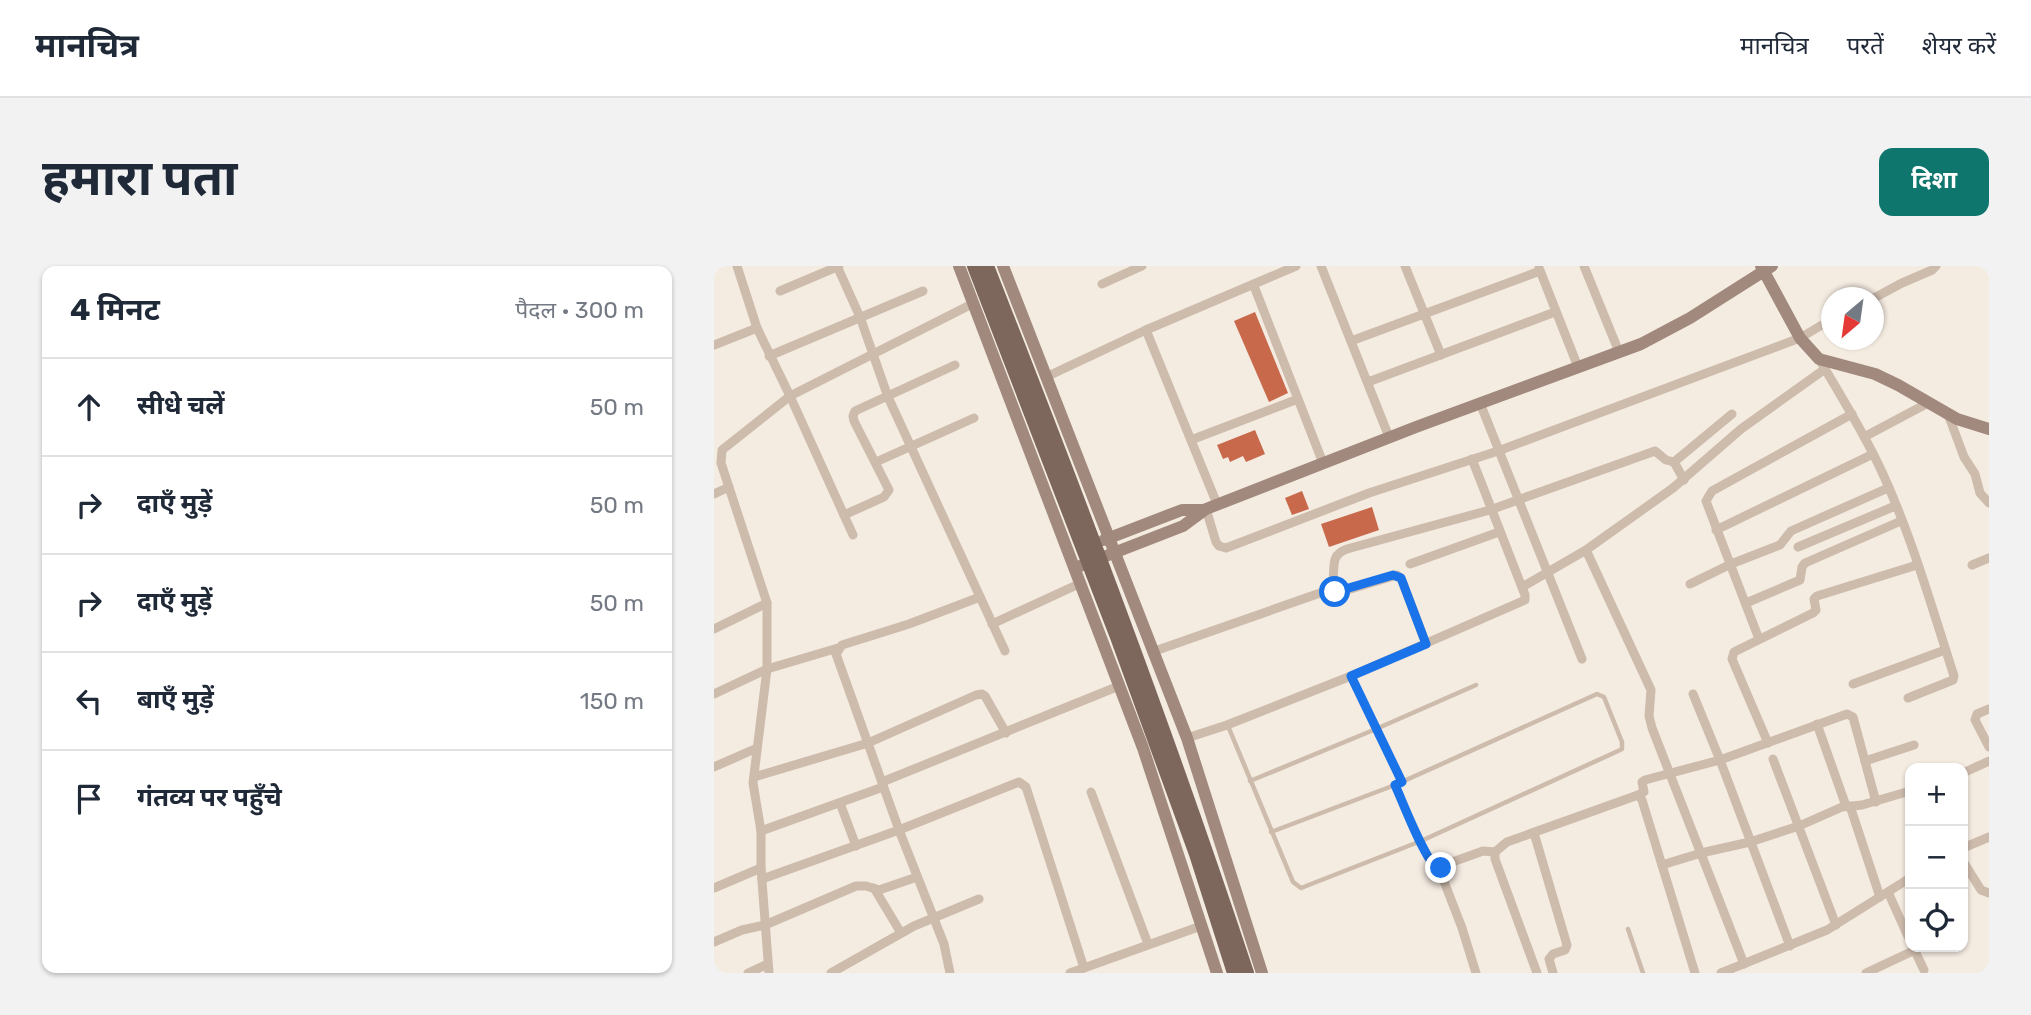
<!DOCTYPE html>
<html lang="hi">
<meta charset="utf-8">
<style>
:root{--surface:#fff;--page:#f2f2f3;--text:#1f2937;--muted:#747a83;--line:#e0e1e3;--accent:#0f766e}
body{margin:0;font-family:Rubik,"Noto Sans Devanagari",sans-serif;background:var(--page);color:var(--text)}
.controls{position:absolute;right:21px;bottom:21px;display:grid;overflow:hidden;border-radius:14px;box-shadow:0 2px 5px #0004}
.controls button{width:63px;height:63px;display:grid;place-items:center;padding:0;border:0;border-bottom:2px solid var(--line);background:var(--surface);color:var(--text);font:35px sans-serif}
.compass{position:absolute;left:1107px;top:21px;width:63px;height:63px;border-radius:50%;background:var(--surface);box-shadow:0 2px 5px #0004;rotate:209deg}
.stop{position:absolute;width:21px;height:21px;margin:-16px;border:5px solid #1a73e8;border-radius:50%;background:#fff}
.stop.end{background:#1a73e8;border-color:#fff;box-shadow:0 2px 7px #0008}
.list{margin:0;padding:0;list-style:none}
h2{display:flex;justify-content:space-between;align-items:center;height:91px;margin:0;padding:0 28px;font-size:30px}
h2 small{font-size:23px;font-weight:400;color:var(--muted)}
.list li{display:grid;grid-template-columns:46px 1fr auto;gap:21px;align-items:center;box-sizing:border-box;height:98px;padding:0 28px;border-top:2px solid var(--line)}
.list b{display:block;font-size:26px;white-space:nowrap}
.list em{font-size:23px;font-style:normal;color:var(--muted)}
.icon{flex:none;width:38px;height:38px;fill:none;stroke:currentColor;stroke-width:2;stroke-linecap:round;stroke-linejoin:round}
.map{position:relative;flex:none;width:1275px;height:707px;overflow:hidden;border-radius:14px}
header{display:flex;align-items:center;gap:42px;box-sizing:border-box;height:98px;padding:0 35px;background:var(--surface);border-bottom:2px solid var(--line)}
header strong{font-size:33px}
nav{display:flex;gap:38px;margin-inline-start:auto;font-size:24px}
.intro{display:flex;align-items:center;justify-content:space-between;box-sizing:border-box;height:168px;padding:0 42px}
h1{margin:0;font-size:49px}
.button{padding:18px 32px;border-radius:14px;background:var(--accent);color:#fff;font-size:24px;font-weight:700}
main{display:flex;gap:42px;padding:0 42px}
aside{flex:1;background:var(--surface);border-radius:14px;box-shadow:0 2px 5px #0004}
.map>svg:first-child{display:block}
.building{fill:#c8694b}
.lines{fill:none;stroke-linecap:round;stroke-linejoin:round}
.lane{stroke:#cdbbac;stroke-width:4.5}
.street{stroke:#cdbbac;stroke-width:9}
.secondary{stroke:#a18a7d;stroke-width:12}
.primary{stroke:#7d675c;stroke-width:14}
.route{stroke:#1a73e8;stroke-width:9}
</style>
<header>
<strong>मानचित्र</strong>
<nav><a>मानचित्र</a><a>परतें</a><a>शेयर करें</a></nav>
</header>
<div class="intro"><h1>हमारा पता</h1><a class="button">दिशा</a></div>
<main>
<aside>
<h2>4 मिनट<small>पैदल · 300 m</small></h2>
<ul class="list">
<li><svg class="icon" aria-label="ahead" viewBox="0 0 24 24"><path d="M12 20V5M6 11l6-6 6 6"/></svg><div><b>सीधे चलें</b></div><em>50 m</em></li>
<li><svg class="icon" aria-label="right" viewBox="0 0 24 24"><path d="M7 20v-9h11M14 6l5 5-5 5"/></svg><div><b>दाएँ मुड़ें</b></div><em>50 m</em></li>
<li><svg class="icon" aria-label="right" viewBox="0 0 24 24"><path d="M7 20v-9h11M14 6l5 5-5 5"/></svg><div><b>दाएँ मुड़ें</b></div><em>50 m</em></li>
<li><svg class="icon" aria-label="left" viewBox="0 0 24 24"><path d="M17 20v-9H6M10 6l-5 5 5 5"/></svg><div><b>बाएँ मुड़ें</b></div><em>150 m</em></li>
<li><svg class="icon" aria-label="arrive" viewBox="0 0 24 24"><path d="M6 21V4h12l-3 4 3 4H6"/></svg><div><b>गंतव्य पर पहुँचे</b></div></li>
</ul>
</aside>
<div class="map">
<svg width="1275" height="707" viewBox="0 0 1275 707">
<rect width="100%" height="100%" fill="#f4ebe1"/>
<g class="building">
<path d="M541 46 574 127 555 136 520 55Z"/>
<path d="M541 164 551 188 532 196 529 190 516 196 514 191 509 193 503 179Z"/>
<path d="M588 225 595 243 578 249 571 232Z"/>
<path d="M658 241 665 264 615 281 607 258Z"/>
</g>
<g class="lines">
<g class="lane">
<path d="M637 411 688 516"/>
<path d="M514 460 579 616 587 622 707 575 904 485 908 483V476L890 431 883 428 681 519 557 566"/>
<path d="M536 515 662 463 762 419"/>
<path d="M681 519 716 597 725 605"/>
<path d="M914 663 929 707"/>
</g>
<g class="street">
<path d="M23 0 43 62 76 130 139 269"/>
<path d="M123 0 146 51 174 131 291 385"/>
<path d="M607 0 675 171"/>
<path d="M691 0 727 89"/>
<path d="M870 0 905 86"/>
<path d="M825 2 864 101"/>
<path d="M388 18 428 0"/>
<path d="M540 20 609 197"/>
<path d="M66 25 125 0"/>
<path d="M1160 32 1188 17 1218 4 1222 0"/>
<path d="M432 64 503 238"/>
<path d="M637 75 826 5"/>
<path d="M0 79 43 62"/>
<path d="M55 90 209 25"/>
<path d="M1105 93C1127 130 1150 167 1168 206 1198 271 1218 342 1240 410L1239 414 1194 432"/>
<path d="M332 111 432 64 582 0"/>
<path d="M654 116 841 46"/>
<path d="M766 137 868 393"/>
<path d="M1234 148 1250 191 1261 208 1266 227 1275 237"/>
<path d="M1150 171 1214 137"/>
<path d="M477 174 584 133"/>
<path d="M162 196 260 152"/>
<path d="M960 196 970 214"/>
<path d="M0 228 15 221"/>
<path d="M492 243 502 276 505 280 512 282 655 227 784 185 1086 72 1118 53"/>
<path d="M130 249 170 231 175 224 140 155 139 150 141 145 241 99"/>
<path d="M1002 264 1159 188"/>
<path d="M1084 281 1181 240"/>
<path d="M872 284 937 424 935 450 938 462 1030 698"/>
<path d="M696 298 785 266"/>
<path d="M1258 299 1275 292"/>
<path d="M976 318 1017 298 1066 279 1077 265 1174 222"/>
<path d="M808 321 872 284 959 222 1027 163 1111 103"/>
<path d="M609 326 630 325 683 309 687 312 712 378"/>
<path d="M1032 337 1086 314 1088 301 1091 297 1187 255"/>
<path d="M278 358 367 317"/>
<path d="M0 363 53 337"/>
<path d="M1045 373 992 235 998 225 1138 148"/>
<path d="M438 386 609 326 619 316C621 300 616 289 633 283L776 244 941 185 952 194 960 196 1018 148"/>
<path d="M1139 418 1231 384"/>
<path d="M0 428 53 403 124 382"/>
<path d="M979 428 1006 494 1076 680"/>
<path d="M1275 443 1263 448 1261 454 1275 481"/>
<path d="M1103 458 1132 540"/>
<path d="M473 472 513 459 637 410 811 334V329L758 193"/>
<path d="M1054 477 1018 393 1020 386 1099 347 1102 344 1100 333 1103 330 1203 299"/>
<path d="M1059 493 1122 659"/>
<path d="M1151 495 1200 479"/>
<path d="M0 501 43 482"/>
<path d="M1249 507 1275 495"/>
<path d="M40 511 154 477 262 429 268 428 271 430 292 467"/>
<path d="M168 516 405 420"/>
<path d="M377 526 434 678"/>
<path d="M924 529 930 526 928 516 931 514 1006 494 1133 448 1139 451 1162 536"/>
<path d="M126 537 142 580"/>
<path d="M1136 540 1166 631"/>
<path d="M47 565 169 521"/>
<path d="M820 567 853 679 851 684 839 688 835 693 839 707"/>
<path d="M1249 582 1275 571"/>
<path d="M1249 595 1267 624 1275 627"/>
<path d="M948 599 987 587 1036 576 1085 560 1128 541 1148 539 1196 525"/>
<path d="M48 613 185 564 305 516 312 521 370 702"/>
<path d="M0 622 47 602"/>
<path d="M160 622 187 667"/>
<path d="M1174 626 1196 675"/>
<path d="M0 676 28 664 51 659 142 620H152L165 624 203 611"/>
<path d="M1199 681 1210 704"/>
<path d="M34 707 54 698"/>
<path d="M55 707 47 602V565L39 517 53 403V337L7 197 8 184 76 130 260 37"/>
<path d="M117 707 200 660 265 633"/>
<path d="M236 707 230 678 185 564 122 388 128 379 195 358 266 331"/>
<path d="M356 707 487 660"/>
<path d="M762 707 748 662 726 605 730 599 769 585 781 586"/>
<path d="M823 707 781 593V586L793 576 924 529 928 534 981 707"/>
<path d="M1007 707 1113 664 1196 612"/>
<path d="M1152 707 1201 684"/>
</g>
<g class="secondary">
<path d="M245 0 429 482 503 707"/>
<path d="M289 0 473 472 548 707"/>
<path d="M1047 0 1086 72 1105 93 1161 108 1184 119 1243 153 1275 163"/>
<path d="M390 274 468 244H489"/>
<path d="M361 302 469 260 492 243 702 161 927 78 976 52 1058 0"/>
</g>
<g class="primary">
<path d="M260 0 403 371 482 588 520 707"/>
<path d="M273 0C365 234 454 468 533 707"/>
</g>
</g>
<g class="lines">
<path class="route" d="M621 326 679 309 687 312 712 378 637 410 688 516 681 519C689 536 712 598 726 605L727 602"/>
</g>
</svg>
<div class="controls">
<button>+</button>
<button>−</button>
<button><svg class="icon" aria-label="locate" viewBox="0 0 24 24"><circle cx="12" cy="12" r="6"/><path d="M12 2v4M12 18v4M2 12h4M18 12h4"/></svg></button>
</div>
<svg class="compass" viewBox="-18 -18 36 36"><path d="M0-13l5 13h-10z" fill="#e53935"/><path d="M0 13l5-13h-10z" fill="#747a83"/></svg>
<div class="stop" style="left:621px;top:326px"></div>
<div class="stop end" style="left:727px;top:602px"></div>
</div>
</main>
